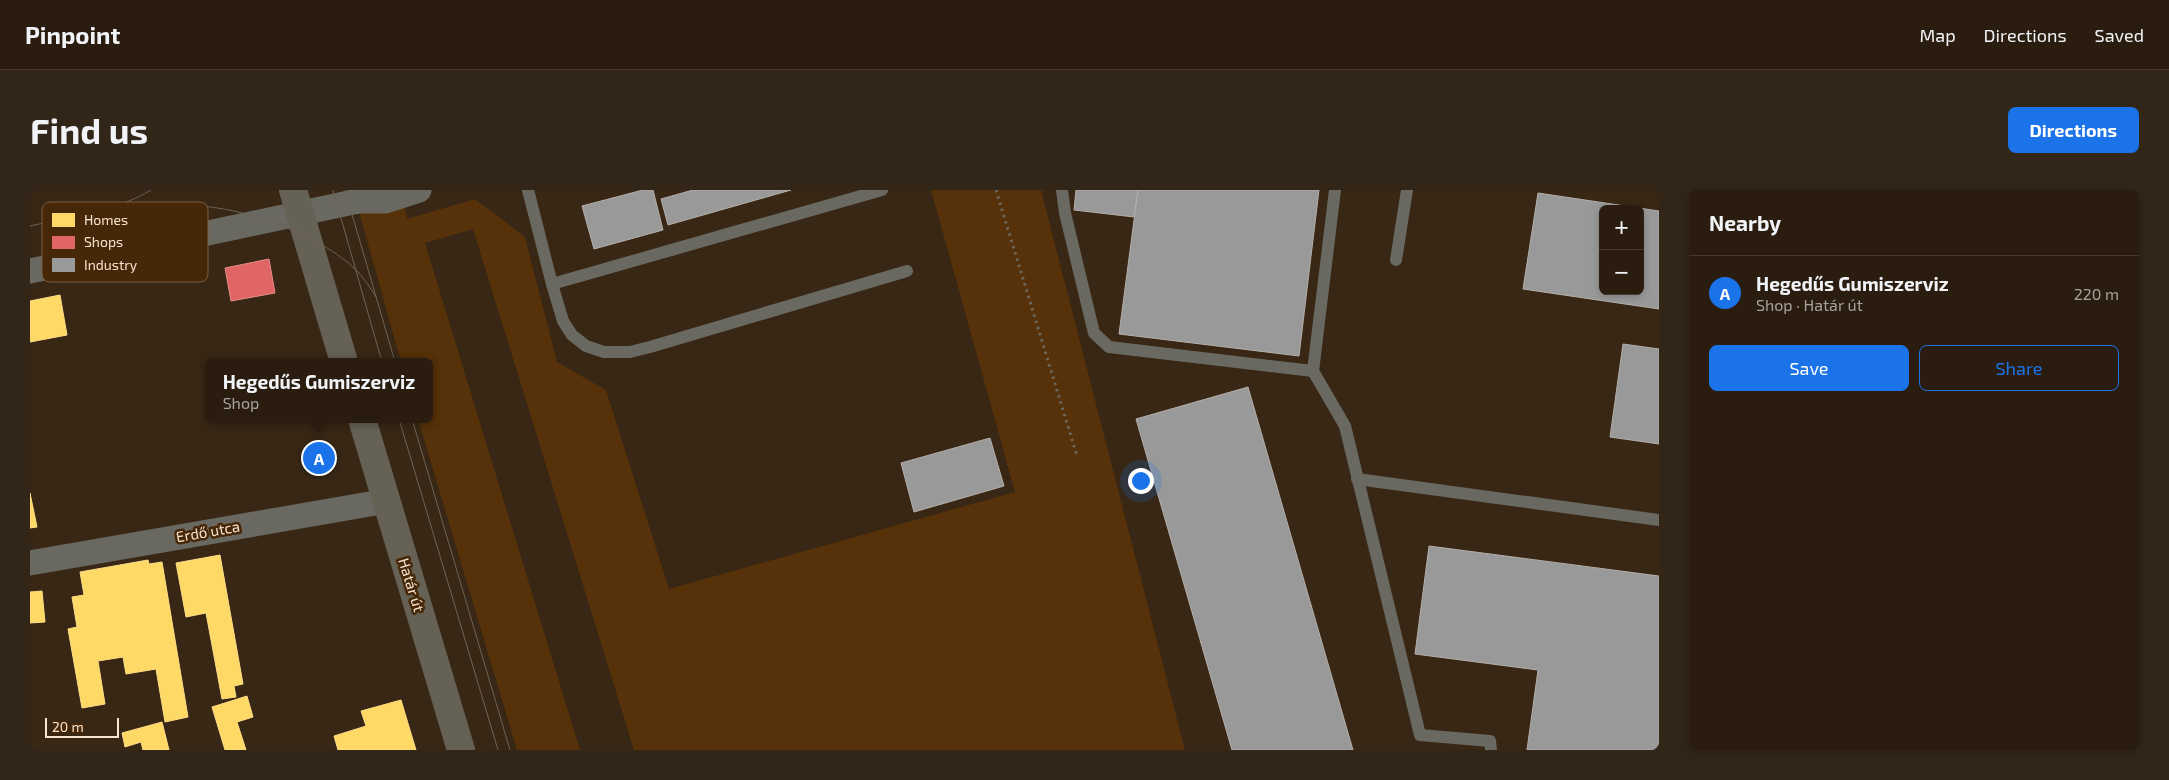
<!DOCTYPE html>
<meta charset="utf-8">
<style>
:root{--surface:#2a1d10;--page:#322619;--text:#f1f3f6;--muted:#a5a29f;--line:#463b30;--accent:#1a73e8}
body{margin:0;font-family:"Exo 2",sans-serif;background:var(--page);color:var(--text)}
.controls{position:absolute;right:15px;top:15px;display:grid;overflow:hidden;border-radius:8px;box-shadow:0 2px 8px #0003}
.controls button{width:45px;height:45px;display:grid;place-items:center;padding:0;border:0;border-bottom:1px solid var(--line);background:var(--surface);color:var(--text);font:25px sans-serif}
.scale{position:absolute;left:15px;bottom:12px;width:74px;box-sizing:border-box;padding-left:5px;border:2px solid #f7e3d2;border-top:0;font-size:14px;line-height:18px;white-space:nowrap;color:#f7e3d2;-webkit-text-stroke:4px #462707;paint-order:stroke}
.you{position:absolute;left:1110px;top:290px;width:18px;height:18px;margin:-12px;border:4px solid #fff;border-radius:50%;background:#1a73e8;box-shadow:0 0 0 8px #1a73e833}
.badge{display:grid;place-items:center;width:32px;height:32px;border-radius:50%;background:var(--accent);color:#fff;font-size:16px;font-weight:700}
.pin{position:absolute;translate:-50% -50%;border:2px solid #fff;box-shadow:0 1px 5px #0006}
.popup{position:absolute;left:175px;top:168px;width:228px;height:65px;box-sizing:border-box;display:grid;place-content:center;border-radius:8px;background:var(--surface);filter:drop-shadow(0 1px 4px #0005);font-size:16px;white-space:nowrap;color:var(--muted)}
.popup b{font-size:19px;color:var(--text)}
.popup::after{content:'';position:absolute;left:50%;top:100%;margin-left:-10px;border:10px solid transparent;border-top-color:var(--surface)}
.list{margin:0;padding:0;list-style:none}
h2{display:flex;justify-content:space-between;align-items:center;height:65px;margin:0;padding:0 20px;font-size:21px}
h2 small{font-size:16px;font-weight:400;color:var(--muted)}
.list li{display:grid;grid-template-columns:32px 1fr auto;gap:15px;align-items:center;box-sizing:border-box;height:75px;padding:0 20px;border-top:1px solid var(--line)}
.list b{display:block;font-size:19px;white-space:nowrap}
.list p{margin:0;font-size:16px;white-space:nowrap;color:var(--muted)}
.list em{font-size:16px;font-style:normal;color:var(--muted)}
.actions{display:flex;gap:10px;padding:15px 20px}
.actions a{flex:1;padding:11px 0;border:1px solid var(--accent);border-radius:8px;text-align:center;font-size:18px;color:var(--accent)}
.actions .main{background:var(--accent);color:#fff}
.map{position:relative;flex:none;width:1629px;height:560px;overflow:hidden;border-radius:8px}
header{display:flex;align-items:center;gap:30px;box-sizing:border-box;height:70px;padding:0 25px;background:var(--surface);border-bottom:1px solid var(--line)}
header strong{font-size:24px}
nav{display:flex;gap:28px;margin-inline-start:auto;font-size:18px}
.intro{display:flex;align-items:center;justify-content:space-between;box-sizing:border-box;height:120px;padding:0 30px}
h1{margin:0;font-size:35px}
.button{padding:12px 22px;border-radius:8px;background:var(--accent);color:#fff;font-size:18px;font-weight:700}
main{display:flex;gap:30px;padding:0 30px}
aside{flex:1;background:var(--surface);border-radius:8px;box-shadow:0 2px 8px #0003}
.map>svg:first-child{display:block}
.green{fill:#563109}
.homes{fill:#ffd966;stroke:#fddc86}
.shops{fill:#e06666;stroke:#e78c86}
.industry{fill:#999;stroke:#b5afaa;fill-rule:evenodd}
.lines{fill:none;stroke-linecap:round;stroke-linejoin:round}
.path{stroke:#6b665c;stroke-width:3;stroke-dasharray:2.5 4;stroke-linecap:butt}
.service{stroke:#6a6961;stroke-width:12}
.minor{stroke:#6a6961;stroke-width:25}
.secondary{stroke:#666155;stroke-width:28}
.tram{stroke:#6c6358;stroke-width:1}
.labels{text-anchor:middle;stroke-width:5;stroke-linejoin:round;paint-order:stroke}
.street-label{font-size:15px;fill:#f7e3d2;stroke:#462707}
.key{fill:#462707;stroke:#7b5f44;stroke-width:1}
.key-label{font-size:14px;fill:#f7e3d2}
</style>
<header>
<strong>Pinpoint</strong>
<nav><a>Map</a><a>Directions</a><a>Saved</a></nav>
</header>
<div class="intro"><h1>Find us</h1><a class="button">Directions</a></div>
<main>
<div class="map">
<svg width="1629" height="560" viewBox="0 0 1629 560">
<rect width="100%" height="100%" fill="#382715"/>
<path class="green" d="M323 0H372L377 29 445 9 495 47 527 172 576 200 639 399 985 302 901 0H1011L1155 560H604L443 39 395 53 550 560H487L388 229H399V172H371Z"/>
<g class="homes">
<path d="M30 105 37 145 0 152V111Z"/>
<path d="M0 303 7 337 0 338Z"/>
<path d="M190 365 213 494 204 496 206 507 192 509 176 423 156 427 146 373Z"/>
<path d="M118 370 119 374 132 372 158 527 135 532 126 479 96 484 93 467 68 471 75 514 52 518 38 439 47 437 42 407 54 405 50 382Z"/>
<path d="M12 401 15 432 0 433V402Z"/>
<path d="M217 506 223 527 207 532 216 560H195L182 517Z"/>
<path d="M371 510 386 560H308L304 546 336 536 331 521Z"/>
<path d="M132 532 139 560H113L111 552 95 557 92 543Z"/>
</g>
<path class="shops" d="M239 69 245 103 201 111 195 78Z"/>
<g class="industry">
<path d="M613 0H623L633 40 564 59 552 16Z"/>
<path d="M663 0H761L638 35 631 9Z"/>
<path d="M1046 0H1108L1104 27 1044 20Z"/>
<path d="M1108 0H1289L1269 166 1089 144Z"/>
<path d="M1508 3 1629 21V119L1493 99ZM1573 19H1610V101H1573Z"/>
<path d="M1593 154 1629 159V254L1580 247Z"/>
<path d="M1218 197 1323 560H1202L1106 229Z"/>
<path d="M960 248 974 296 884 322 871 273Z"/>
<path d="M1399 356 1629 386V560H1497L1508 480 1385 464Z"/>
</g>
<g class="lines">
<path class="path" d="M966 0 1047 266"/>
<g class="service">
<path d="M498 0 522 94 533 131 542 145 556 156 574 162H600L620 157 877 81"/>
<path d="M1032 0 1035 23 1064 143 1079 157 1283 181 1305 0"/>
<path d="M1366 70 1377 0"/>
<path d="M522 94 852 0"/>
<path d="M1283 181 1315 236 1390 545 1460 551 1461 560"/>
<path d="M1327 289 1629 330"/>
</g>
<g class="minor">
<path d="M328 11H355L389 0"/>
<path d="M0 81 328 11 343 0"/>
<path d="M0 373 357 311"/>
</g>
<g class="secondary">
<path d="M263 0 314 172"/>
<path d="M332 229 431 560"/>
</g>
<g class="tram">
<path d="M303 0 352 172"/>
<path d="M315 0 365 172"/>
<path d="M71 21C102 19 135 15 166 16 214 17 292 46 326 80 334 88 340 97 346 107"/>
<path d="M0 36C40 27 85 22 121 0"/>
<path d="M369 229 468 560"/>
<path d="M382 229 480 560"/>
</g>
</g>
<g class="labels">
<g class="street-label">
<text transform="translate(178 342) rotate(-10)" y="5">Erdő utca</text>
<text transform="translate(381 395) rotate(73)" y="5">Határ út</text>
</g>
</g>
<rect x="12" y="12" width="166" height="80" rx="8" class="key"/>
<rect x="22" y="23" width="23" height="14" fill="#ffd966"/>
<rect x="22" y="46" width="23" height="13" fill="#e06666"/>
<rect x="22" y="68" width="23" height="14" fill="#999"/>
<g class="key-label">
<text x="54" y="35">Homes</text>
<text x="54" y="57">Shops</text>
<text x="54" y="80">Industry</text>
</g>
</svg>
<div class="controls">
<button>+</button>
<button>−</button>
</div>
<div class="scale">20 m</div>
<div class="you"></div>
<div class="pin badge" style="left:289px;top:268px">A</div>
<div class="popup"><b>Hegedűs Gumiszerviz</b>Shop</div>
</div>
<aside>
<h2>Nearby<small></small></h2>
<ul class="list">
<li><span class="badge">A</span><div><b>Hegedűs Gumiszerviz</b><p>Shop · Határ út</p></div><em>220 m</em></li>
</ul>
<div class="actions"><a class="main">Save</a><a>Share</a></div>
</aside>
</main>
